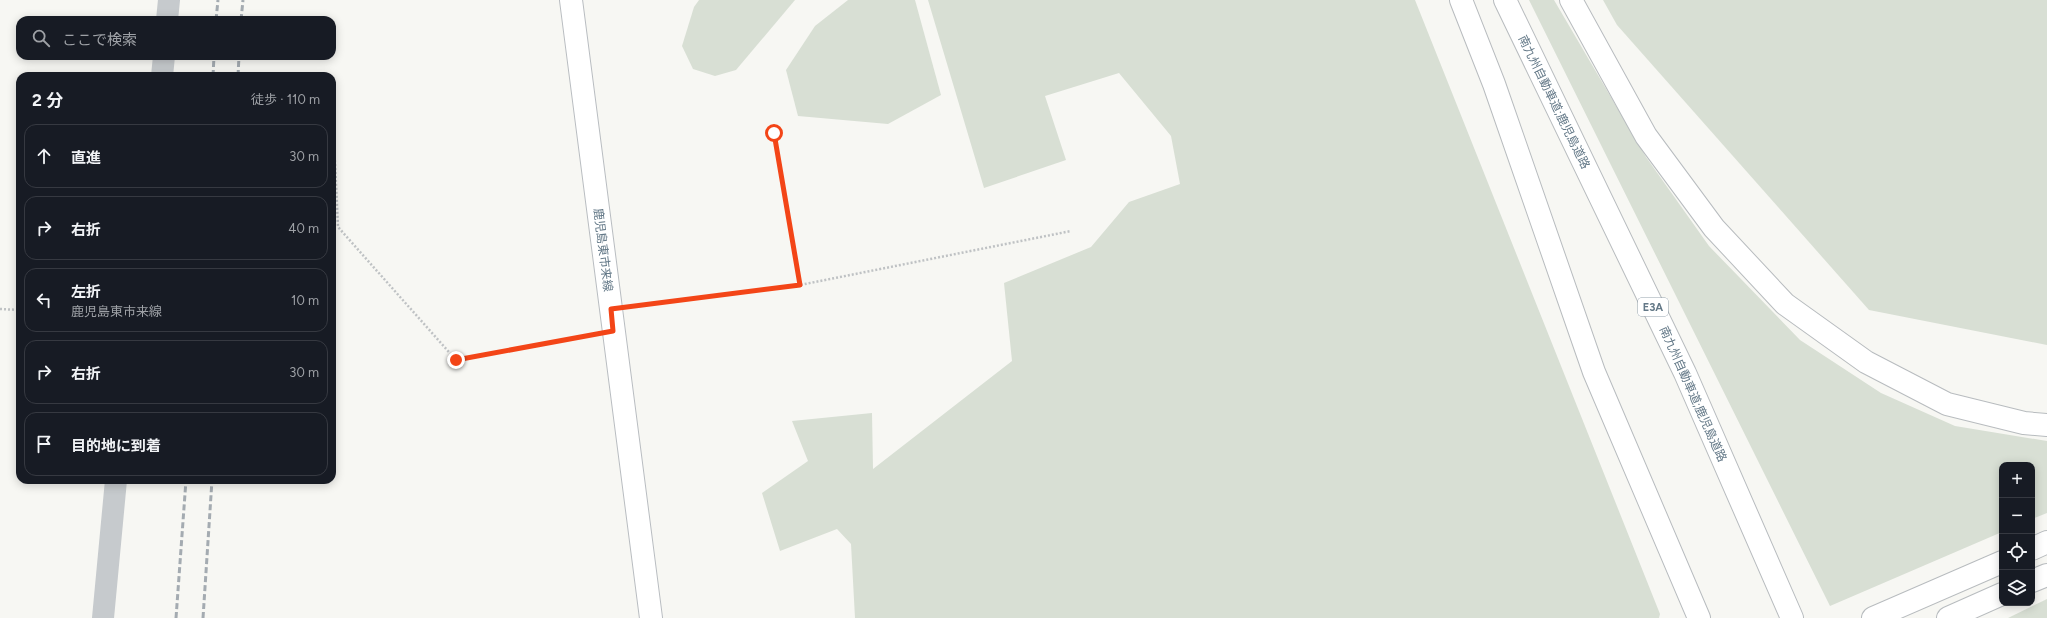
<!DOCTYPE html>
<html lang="ja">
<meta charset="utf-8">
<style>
:root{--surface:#171b24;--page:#20242c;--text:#f1f3f6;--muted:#9ea1a6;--line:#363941}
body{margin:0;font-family:Figtree,"Noto Sans JP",sans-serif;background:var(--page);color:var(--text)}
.controls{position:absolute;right:12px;bottom:12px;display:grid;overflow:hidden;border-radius:8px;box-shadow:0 2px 10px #0003}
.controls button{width:36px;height:36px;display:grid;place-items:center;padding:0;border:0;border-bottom:1px solid var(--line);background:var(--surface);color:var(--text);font:20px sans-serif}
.stop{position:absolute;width:12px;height:12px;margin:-9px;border:3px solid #f34517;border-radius:50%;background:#fff}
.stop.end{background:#f34517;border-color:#fff;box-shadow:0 1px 4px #0008}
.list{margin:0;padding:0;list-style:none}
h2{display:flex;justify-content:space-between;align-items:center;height:52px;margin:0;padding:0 16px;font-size:17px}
h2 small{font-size:13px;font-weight:400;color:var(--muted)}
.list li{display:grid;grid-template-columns:26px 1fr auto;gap:12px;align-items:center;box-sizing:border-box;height:64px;margin:0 8px 8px;padding:0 8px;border:1px solid var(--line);border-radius:12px}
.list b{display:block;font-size:15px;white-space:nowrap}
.list p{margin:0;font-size:13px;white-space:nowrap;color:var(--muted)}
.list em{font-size:13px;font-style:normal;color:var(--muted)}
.icon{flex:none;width:22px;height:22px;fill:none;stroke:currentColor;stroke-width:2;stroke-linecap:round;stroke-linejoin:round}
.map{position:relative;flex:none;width:2047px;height:618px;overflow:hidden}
.search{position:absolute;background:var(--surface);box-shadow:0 2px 10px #0003;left:16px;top:16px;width:320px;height:44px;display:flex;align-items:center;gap:10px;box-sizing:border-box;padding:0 14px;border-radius:12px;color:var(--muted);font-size:15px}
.panel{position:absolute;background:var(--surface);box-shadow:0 2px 10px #0003;left:16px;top:72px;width:320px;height:412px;border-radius:12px}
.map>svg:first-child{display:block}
.green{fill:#d8dfd4}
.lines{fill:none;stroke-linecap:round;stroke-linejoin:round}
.primary-casing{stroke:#b9bdc1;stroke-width:24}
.highway-casing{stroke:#b8bcbf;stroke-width:24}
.path{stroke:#bfc2c4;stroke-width:2.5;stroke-dasharray:2 2;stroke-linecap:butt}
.street{stroke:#c6cacd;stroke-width:22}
.primary{stroke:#fff;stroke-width:22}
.highway{stroke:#fff;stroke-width:22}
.rail{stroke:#a4abb1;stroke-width:3;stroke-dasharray:6 3;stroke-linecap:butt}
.route{stroke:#f34517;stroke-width:5}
.labels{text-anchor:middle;stroke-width:4;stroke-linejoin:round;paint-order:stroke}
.shield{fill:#fff;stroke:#92a0ab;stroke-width:1}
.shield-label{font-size:11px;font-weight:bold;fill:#637887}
.street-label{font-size:12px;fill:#637887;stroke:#fff}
</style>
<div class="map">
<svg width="2047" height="618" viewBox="0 0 2047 618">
<rect width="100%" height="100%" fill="#f7f7f3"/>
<g class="green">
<path d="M699 0H795L736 70 715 76 693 69 682 46 694 7Z"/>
<path d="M848 0H915L941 95 888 124 798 116 786 70 815 26Z"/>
<path d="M928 0H1415L1660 614 1659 618H855L851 544 837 529 780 551 762 493 808 461 792 421 872 413 873 469 1012 361 1004 283 1091 247 1129 202 1180 184 1171 136 1119 73 1045 96 1066 160 984 188Z"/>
<path d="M1529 0H1554L1646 157 1709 246 1800 340 1881 393 1955 426 2047 441V513L2032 519V465H2002V532L1830 606Z"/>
<path d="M1603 0H2047V345L1869 310 1617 25Z"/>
<path d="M2047 599V618H2008Z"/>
</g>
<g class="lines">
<defs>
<path id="primary" d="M571 0 651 618"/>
<g id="highway">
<path d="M1461 0 1494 84 1594 372 1699 618"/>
<path d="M1505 0 1685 373 1792 618"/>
<path d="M1571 0 1646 136 1714 228 1785 304 1866 362 1947 404 2024 423 2047 425"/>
<path d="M2032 549 2047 542"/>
<path d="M2032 581 2047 575"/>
<path d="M1873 618 2002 562"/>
<path d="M1948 618 2002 594"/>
</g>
</defs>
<use href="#primary" class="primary-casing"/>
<use href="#highway" class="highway-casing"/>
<g class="path">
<path d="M333 120 338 227 456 360 587 336"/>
<path d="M774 133 800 285"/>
<path d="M638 305 800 285 1071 231"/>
<path d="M0 309 20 310"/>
</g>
<g class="street">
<path d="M167 20 169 0"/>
<path d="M162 76 164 56"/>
<path d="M103 618 116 480"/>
</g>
<use href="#primary" class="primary"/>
<use href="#highway" class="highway"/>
<g class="rail">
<path d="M216 20 218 0"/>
<path d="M241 20 243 0"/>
<path d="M213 76 214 56"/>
<path d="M238 76 239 56"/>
<path d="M176 618 186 480"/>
<path d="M203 618 212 480"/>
</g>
</g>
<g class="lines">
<path class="route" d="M456 360 613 331 611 309 800 285 774 133"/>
</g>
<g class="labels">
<rect class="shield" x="1638" y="298" width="30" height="18" rx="3"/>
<g class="shield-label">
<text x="1653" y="311">E3A</text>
</g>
<g class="street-label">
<text transform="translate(1554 102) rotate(64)" y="4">南九州自動車道;鹿児島道路</text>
<text transform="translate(603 250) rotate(83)" y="4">鹿児島東市来線</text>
<text transform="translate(1693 394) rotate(66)" y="4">南九州自動車道;鹿児島道路</text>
</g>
</g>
</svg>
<div class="controls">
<button>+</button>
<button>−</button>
<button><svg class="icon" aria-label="locate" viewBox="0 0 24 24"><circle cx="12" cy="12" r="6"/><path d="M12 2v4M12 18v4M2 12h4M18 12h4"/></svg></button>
<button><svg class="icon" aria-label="layers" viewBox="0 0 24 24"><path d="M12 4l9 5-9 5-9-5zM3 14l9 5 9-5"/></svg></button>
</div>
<div class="stop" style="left:774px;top:133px"></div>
<div class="stop end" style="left:456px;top:360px"></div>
<div class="search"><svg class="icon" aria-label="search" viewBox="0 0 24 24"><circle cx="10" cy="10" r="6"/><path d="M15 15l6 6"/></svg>ここで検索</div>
<section class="panel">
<h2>2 分<small>徒歩 · 110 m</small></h2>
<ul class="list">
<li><svg class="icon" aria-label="ahead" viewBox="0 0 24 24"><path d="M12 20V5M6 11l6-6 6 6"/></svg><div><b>直進</b></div><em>30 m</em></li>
<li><svg class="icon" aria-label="right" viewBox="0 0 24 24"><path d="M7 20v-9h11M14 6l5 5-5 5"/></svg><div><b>右折</b></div><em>40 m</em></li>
<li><svg class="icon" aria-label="left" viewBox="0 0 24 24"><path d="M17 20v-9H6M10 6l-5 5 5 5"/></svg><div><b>左折</b><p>鹿児島東市来線</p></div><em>10 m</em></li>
<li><svg class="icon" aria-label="right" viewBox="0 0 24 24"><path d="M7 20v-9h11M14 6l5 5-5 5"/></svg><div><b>右折</b></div><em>30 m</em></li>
<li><svg class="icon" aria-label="arrive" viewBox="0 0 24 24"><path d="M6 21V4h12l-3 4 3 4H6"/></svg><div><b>目的地に到着</b></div></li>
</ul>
</section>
</div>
